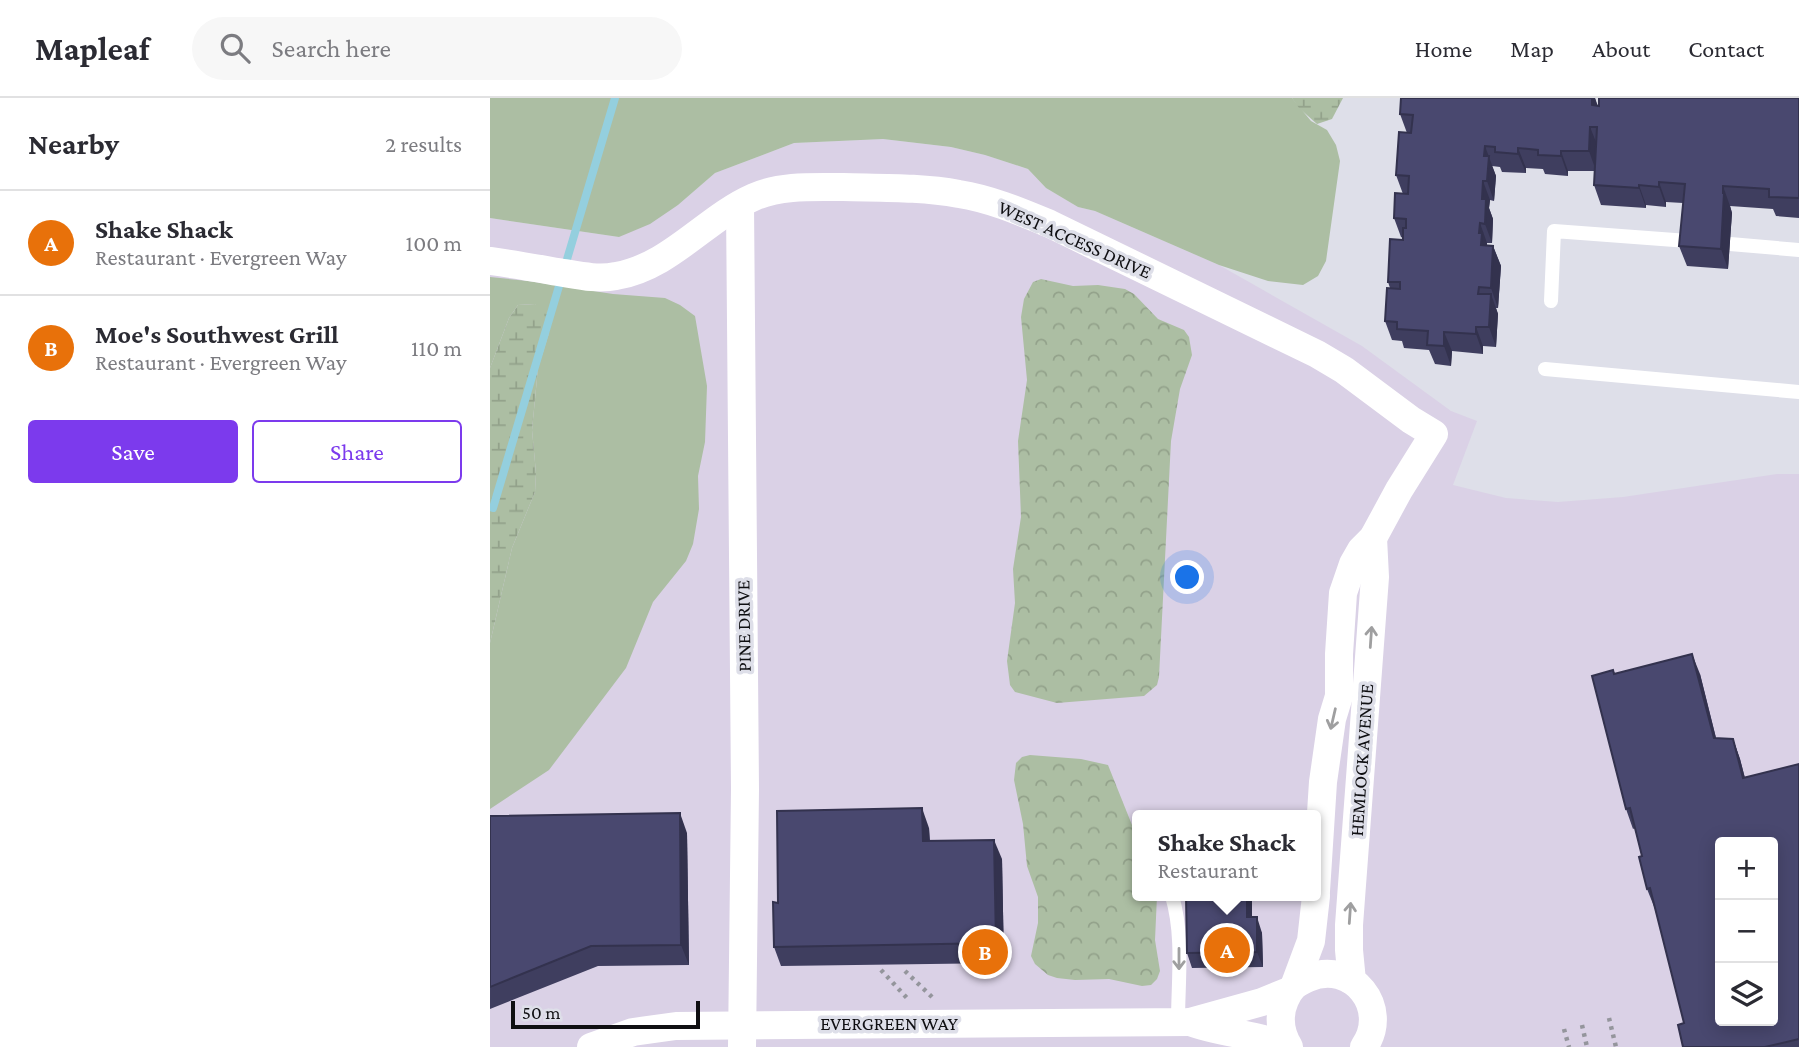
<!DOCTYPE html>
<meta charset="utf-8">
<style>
:root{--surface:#fff;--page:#f7f7f7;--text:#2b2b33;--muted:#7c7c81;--line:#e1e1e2;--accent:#7c3aed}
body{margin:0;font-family:"Crimson Pro",serif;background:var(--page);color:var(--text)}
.controls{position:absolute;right:21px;bottom:21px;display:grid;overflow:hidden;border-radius:7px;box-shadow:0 4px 18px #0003}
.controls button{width:63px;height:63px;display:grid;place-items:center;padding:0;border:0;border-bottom:2px solid var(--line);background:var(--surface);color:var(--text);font:35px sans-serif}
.scale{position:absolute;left:21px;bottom:18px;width:189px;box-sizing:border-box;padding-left:7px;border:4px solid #0f0f12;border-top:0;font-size:19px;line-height:24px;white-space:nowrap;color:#0f0f12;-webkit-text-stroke:5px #dedfe9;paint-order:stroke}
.you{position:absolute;left:698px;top:480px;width:24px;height:24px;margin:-18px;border:5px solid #fff;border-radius:50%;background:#1a73e8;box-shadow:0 0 0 10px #1a73e833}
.badge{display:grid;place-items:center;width:46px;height:46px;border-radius:50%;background:var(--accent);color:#fff;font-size:23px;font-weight:700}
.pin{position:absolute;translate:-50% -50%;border:4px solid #fff;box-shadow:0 2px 7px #0006}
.popup{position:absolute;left:642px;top:712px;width:189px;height:91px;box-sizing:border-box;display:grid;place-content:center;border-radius:7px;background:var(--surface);filter:drop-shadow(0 2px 5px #0005);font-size:23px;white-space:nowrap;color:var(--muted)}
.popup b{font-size:26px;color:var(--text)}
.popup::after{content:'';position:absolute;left:50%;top:100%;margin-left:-14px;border:14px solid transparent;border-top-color:var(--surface)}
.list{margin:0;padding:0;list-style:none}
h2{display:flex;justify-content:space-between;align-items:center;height:91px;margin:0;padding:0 28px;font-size:30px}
h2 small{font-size:23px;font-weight:400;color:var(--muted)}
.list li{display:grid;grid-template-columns:46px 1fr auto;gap:21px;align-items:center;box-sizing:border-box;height:105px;padding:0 28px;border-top:2px solid var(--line)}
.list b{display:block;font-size:26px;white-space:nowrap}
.list p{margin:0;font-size:23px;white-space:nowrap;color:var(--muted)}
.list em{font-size:23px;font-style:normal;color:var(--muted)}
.actions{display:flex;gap:14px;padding:21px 28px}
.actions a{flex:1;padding:16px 0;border:2px solid var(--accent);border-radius:7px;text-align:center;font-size:24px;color:var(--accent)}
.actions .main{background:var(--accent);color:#fff}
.icon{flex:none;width:38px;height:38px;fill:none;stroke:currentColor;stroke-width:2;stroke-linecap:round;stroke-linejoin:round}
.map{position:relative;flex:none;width:1309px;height:949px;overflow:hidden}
header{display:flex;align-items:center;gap:42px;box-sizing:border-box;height:98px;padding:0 35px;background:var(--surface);border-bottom:2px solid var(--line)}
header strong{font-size:33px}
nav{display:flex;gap:38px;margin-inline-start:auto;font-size:24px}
.search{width:490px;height:63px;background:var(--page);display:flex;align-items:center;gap:18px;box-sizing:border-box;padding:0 24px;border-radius:38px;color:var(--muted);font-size:26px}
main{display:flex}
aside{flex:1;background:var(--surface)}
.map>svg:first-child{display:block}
.commercial{fill:#dad1e6;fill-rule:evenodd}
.green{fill:#acbea3}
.forest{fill:url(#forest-crowns)}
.wetland{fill:url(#wetland-marsh)}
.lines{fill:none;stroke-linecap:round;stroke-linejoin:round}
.stream{stroke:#94cfde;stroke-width:8}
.path{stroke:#94959c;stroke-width:4.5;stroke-dasharray:3.5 5;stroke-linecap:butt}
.service{stroke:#fff;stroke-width:14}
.minor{stroke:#fff;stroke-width:28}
.wall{fill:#3f3e5f}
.shaded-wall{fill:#33324e}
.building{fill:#49486f;stroke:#33324e;stroke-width:2;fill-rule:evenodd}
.oneway{stroke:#9f9fa0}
.labels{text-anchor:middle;stroke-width:7;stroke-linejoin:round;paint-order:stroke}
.street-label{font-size:19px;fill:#0f0f12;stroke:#dedfe9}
</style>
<header>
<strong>Mapleaf</strong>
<div class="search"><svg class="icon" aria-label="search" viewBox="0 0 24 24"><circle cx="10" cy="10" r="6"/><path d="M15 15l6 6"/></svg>Search here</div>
<nav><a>Home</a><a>Map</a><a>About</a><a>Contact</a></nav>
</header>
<main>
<aside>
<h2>Nearby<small>2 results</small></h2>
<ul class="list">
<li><span class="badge" style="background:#e8710a">A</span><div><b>Shake Shack</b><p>Restaurant · Evergreen Way</p></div><em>100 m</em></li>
<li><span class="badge" style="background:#e8710a">B</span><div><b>Moe's Southwest Grill</b><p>Restaurant · Evergreen Way</p></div><em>110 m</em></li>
</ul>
<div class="actions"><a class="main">Save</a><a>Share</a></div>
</aside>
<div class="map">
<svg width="1309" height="949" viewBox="0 0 1309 949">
<defs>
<pattern id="forest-crowns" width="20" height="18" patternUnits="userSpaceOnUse" patternTransform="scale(1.75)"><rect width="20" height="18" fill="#acbea3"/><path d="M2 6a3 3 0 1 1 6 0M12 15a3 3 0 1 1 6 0" fill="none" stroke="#93a28b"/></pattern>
<pattern id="wetland-marsh" width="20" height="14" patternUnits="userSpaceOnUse" patternTransform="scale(1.75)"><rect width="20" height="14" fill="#acbea3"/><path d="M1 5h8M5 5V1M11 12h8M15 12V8" fill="none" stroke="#93a28b"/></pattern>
</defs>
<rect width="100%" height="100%" fill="#dedfe9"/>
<path class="commercial" d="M393 41 461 49 495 57 538 71 556 90 588 109 605 113 729 167 872 248 961 313 987 323 963 387 1016 400 1068 404 1133 399 1287 376H1309V949H0V120L129 139 188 107 225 75 304 45ZM648 717H826V798H648ZM1230 744H1283V923H1230Z"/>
<g class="green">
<path d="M0 0H802L821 23 837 32 846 47 850 63 836 163 828 178 813 187 778 183 729 167 605 113 588 109 556 90 538 71 495 57 461 49 393 41 304 45 225 75 188 107 160 126 129 139 0 120Z"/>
<path d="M0 179 38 183 123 196 175 200 190 207 205 218 217 288 215 344 208 378 209 411 203 446 196 463 163 504 136 570 59 672 0 711V545L22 450 45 394 46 375 42 332 48 270 59 235 45 206 28 207 19 220 0 270Z"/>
</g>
<g class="forest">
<path d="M551 181 583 188 608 187 635 191 644 196 668 221 694 232 699 239 702 257 690 291 681 343 669 579 667 587 654 598 567 605 525 594 520 587 517 563 525 505 523 471 531 419 528 343 537 282 531 219 534 201 543 184Z"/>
<path d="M540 657 591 661 618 667 648 742V798H667L665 842 670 873 667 881 661 887 652 888 619 881 585 882 567 880 558 877 545 866 541 858 548 825V799L537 768 533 726 524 682 526 665 532 659Z"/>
</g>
<g class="wetland">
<path d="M802 0H853L842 21 827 26 809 10Z"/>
<path d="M45 206 59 218V235L48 270 42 332 46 375 45 394 22 450 0 545V270L19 220 28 207Z"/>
</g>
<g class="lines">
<path class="stream" d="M3 410 125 0"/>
<g class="path">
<path d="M391 872 417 900"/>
<path d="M415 873 442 899"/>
<path d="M1119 920 1126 949"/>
<path d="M1092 927 1097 949"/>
<path d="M1074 931 1079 949"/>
</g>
<g class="service">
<path d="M1240 146 1309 152"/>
<path d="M1061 203 1064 133 1198 143"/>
<path d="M1055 271 1309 294"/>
<path d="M682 798C694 838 688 883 688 924"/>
</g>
<g class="minor">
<path d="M250 107 255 691 252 949"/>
<path d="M0 163C23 166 45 170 68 174 87 177 107 182 126 178 180 169 216 120 264 99 291 87 324 89 353 89 392 90 431 89 469 96 501 101 531 114 560 126L827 256 854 272 921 322 944 336 909 392 883 440 871 452 863 466 853 495 849 556V598L842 621 833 684 826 793"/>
<path d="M862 883 859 852V827L885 479 883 440"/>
<path d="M805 886 821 843 826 798"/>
<path d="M700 924C731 936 765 935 796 949"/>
<path d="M101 949 143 934 186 928 700 924 772 904 799 893"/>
<path d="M799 949C790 934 788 918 795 902 800 890 806 885 818 880 862 861 901 910 874 949"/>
</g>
</g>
<g class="wall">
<path d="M911 0H1105L1107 8 1309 0V120L1286 118 1283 111 1240 108 1242 115 1238 171 1197 168 1189 148 1193 105 1176 104V109L1156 107V110L1111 107 1104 87 1105 73H1078V78L1055 76 1053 71 1036 70V75L1012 74 1010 69 1002 68 1006 78 1004 103 1000 102 999 110 1003 121 1002 145H997V147L1003 148 1011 168 1008 210H1006L1008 216 1006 249 993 248V256L962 253 961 268 945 266 939 252 914 250 912 243 902 242 895 223 900 190 898 184 913 142V140L911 139 904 120 913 96 906 77 917 35 910 16Z"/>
<path d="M1124 576H1210L1226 640 1243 641 1250 661 1255 680 1309 666V949H1193L1194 925 1165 811 1157 791 1152 758 1145 730 1143 731 1136 711Z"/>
<path d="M0 718 197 735 199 867 108 868 0 911Z"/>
<path d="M439 730 440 742 512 761 514 865 291 868 284 849 288 805Z"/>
<path d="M762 802V819L772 835 773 869 702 870 697 855Z"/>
</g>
<g class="shaded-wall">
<path d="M1102 0H1105L1110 14 1102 7Z"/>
<path d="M1100 29 1108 49 1106 73 1099 53Z"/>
<path d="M995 48 1006 78 1004 103 997 83 994 58Z"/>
<path d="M1028 50 1036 70V75L1028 56Z"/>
<path d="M1071 53 1078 73V78L1071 58Z"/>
<path d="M993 83 1000 102 999 110 1003 121 1002 145 995 126 992 101Z"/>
<path d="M1169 84 1176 104V109L1169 89Z"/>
<path d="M1149 87 1156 107V110L1149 90Z"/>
<path d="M1233 88 1240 108 1242 115 1238 171 1231 151Z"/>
<path d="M990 125 997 145V149L991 147 989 135Z"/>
<path d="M1003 148 1011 168 1008 210 1001 190Z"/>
<path d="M1001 196 1008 216 1006 249 999 229Z"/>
<path d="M986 229 993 248V256L986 236Z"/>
<path d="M954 234 962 253 961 268 954 248Z"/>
<path d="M1202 556 1210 576 1231 660 1224 640Z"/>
<path d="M1243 641 1250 661 1260 700 1253 680Z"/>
<path d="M432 710 439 730 440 762 433 743Z"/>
<path d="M190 715 197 735 199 867 191 847Z"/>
<path d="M504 742 512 761 514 865 506 845Z"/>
<path d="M757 798H760L762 802V835L757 819Z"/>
<path d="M767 819 772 835 773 869 767 854Z"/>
</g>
<g class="building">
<path d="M911 0H1102V7L1109 8V0H1309V100L1279 99V91L1233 88V95H1234L1231 151 1189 148 1195 86 1169 84V89L1149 87V90L1104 87 1107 29H1100L1099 53H1071V58L1048 57V52L1028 50V56L1005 54V49L995 48 994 58H999L997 83H993L992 101H996L995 126 990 125 989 135H992L991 147 1003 148 1001 190 989 189 988 196H1001L999 229H986V236L954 234V248L937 247 938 233 907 231V224L895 223 897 190 910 191V184H898L900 141 913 142V130H916V121L904 120 905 95 918 96 919 78 906 77 909 34 921 35 923 17 910 16Z"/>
<path d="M1202 556 1224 640 1243 641 1253 680 1309 666V941L1275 949H1193L1188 927 1194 925 1160 790 1157 791 1149 759 1152 758 1140 710 1136 711 1102 578 1123 572 1124 576ZM1230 744H1283V923H1230Z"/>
<path d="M432 710 433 743 504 742 506 845 284 849 283 804 288 805 287 713Z"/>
<path d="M190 715 191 847 101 848 0 889V718Z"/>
<path d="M696 798H757V819H767V854L697 855Z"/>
</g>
<defs><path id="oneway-shaft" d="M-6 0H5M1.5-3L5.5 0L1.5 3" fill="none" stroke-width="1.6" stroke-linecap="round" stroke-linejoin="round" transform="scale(1.75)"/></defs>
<g class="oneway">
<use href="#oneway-shaft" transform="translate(881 539) rotate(-86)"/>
<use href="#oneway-shaft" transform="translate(843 621) rotate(103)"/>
<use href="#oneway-shaft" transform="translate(860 815) rotate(-86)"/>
<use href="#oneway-shaft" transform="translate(689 861) rotate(90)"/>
</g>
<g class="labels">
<g class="street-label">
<text transform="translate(585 141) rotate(24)" y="7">WEST ACCESS DRIVE</text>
<text transform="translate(253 528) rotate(-91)" y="7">PINE DRIVE</text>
<text transform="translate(871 662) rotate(-86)" y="7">HEMLOCK AVENUE</text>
<text x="399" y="932">EVERGREEN WAY</text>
</g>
</g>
</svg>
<div class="controls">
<button>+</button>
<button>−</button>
<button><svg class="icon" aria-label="layers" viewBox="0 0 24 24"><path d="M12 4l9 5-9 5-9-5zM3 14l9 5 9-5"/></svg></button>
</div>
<div class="scale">50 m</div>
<div class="you"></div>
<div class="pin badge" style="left:737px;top:852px;background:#e8710a">A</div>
<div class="popup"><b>Shake Shack</b>Restaurant</div>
<div class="pin badge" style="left:495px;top:854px;background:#e8710a">B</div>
</div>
</main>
